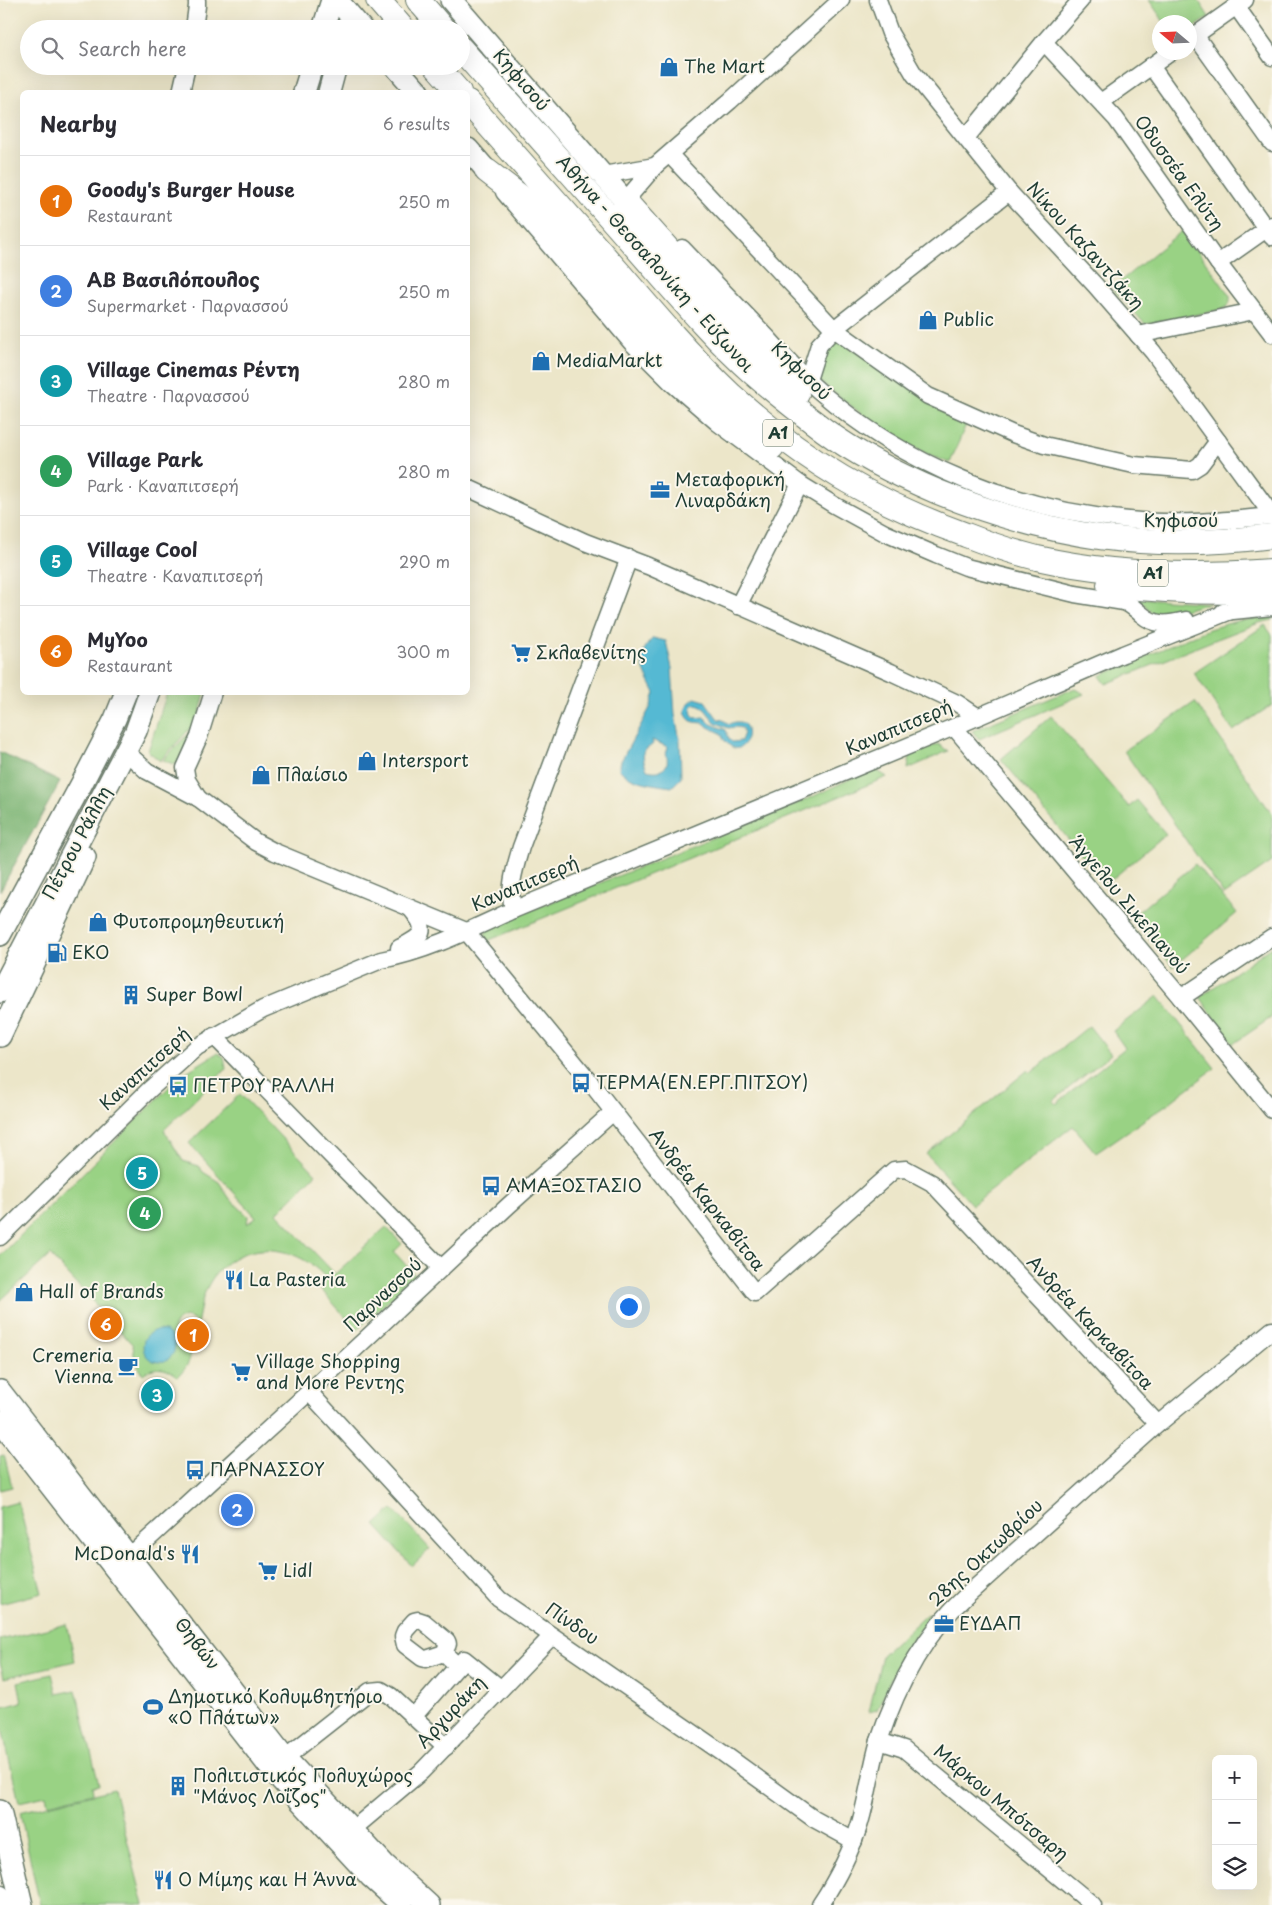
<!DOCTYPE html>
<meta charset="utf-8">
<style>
:root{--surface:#fff;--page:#f7f7f7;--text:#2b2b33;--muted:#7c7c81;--line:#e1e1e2;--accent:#1f6fb2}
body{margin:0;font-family:"Playpen Sans",sans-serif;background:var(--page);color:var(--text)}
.controls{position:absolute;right:15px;bottom:15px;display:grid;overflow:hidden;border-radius:8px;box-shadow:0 5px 20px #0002}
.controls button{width:45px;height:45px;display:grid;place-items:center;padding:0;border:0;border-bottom:1px solid var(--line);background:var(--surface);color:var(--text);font:25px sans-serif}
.compass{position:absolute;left:1152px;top:15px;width:45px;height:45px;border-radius:50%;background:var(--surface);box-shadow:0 5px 20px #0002;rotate:289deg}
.you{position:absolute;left:628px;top:1306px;width:18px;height:18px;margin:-12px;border:4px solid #fff;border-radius:50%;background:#1a73e8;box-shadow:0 0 0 8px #1a73e833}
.badge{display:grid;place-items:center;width:32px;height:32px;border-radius:50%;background:var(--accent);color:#fff;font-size:16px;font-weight:700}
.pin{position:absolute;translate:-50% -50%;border:2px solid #fff;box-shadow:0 1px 5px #0006}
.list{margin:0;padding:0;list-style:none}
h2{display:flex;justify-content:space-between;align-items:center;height:65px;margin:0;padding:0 20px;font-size:21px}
h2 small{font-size:16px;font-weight:400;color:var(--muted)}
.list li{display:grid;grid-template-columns:32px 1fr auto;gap:15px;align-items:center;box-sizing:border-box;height:90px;padding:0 20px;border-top:1px solid var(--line)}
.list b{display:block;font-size:19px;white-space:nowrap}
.list p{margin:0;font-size:16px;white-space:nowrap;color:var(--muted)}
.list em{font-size:16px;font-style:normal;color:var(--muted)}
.icon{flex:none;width:28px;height:28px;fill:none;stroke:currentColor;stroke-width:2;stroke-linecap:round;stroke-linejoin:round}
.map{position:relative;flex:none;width:1272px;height:1905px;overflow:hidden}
.search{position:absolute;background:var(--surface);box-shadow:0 5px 20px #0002;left:20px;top:20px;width:450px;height:55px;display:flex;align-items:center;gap:12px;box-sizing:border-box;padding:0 18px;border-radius:28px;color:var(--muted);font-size:19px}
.panel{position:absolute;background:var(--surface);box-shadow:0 5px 20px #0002;left:20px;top:90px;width:450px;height:605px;border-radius:8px}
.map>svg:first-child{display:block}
.green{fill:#99d284;stroke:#5c885c}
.forest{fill:#7ab472;stroke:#4c7853}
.water{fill:#54b9d3;stroke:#3a7b84;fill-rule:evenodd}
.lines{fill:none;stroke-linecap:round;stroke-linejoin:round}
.minor-casing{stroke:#677868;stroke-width:19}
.major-casing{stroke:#677868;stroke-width:24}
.highway-casing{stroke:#677868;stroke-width:26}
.minor{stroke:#fff;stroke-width:16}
.major{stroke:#fff;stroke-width:21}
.highway{stroke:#fff;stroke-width:24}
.labels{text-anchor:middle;stroke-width:4;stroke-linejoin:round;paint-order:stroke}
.shield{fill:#fbf7ec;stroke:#61756b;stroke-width:1}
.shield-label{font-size:16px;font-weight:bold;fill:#1f3d34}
.poi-label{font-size:18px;fill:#1f3d34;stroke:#fbf7ec;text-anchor:start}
.street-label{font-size:18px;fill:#1f3d34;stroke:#fbf7ec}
</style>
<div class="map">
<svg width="1272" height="1905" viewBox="0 0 1272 1905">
<rect width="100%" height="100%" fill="#fbf7ec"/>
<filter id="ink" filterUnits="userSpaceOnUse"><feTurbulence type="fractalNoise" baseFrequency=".02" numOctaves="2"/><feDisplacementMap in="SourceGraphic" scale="10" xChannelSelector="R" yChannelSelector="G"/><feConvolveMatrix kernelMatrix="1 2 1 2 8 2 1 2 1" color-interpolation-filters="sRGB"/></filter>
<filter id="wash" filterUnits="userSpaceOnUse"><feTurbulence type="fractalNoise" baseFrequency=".0096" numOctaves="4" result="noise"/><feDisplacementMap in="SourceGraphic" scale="20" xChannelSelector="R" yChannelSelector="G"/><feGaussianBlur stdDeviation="1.12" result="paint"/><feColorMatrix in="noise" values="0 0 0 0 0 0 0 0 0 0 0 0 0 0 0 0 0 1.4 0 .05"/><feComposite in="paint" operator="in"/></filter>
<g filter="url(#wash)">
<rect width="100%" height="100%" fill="#ece6c9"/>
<g class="green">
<path d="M1149 0H1198L1209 17 1190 31V22H1164Z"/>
<path d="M1183 230 1230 296C1231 303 1227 308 1221 310L1145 324 1112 288Z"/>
<path d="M839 341 967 422 950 463C900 446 857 411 816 378L825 352Z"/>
<path d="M1138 598 1210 603 1161 616 1151 612Z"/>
<path d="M1272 617V620L1259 623 1212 641 1106 684 1100 676 1209 629 1237 621Z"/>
<path d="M1265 625 1272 635V705L1233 731 1194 673Z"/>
<path d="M1075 688 1084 694 979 739 972 731Z"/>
<path d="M167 693H205L198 720 160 761 148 751Z"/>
<path d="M1195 702 1272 814V862L1224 895 1124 751Z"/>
<path d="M1051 716 1129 807 1137 800 1166 834 1106 884 1001 759Z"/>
<path d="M193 729 183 761 173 764 163 760Z"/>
<path d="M938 744 948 751 908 769 910 755Z"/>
<path d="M873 768 887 777 487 941C484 932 485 930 493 925L623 874 810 798Z"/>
<path d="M1195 864 1237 913 1173 967 1132 917Z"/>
<path d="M1271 947 1272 1017 1233 1044 1200 997Z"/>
<path d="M1158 996 1215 1068 1169 1103 1096 1153 1073 1126 972 1205 926 1154 1028 1070 1031 1073 1089 1026 1111 1054 1053 1101 1056 1104 1125 1048 1113 1031Z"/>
<path d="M217 1053 224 1057 226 1069 164 1130 183 1161 199 1166 203 1172 219 1182 230 1199 248 1216 247 1224 256 1217 189 1143 240 1094 316 1174 277 1213 335 1274 386 1227 402 1244 394 1252 416 1276 357 1330 317 1285 325 1277C293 1241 235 1238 209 1284 202 1296 200 1311 197 1324 180 1302 158 1342 189 1343 194 1357 187 1367 178 1377 167 1368 155 1365 143 1374L135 1362 133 1345 50 1255 0 1301V1256L173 1083 185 1073Z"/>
<path d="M4 1455 12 1487 0 1490V1456Z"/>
<path d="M18 1502 42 1593 0 1604V1507Z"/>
<path d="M393 1509 430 1549 412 1566 375 1525Z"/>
<path d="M928 1613 926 1621 902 1654 877 1710 869 1712 882 1655Z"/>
<path d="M67 1624 75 1661 4 1678 0 1663V1640Z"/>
<path d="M52 1674 57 1694 76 1690 99 1785 92 1786 93 1793 48 1804 46 1796 19 1802 0 1720V1708L22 1702 18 1682Z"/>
<path d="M114 1789 144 1905H40L20 1812Z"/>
</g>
<path class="forest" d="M0 752 60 782 0 891Z"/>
<g class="water">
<path d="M653 638 666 641 672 668 675 715 680 741 681 778 672 787C657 785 629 782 619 769L621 761 650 708 655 693C645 672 633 658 653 638ZM652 740 668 747 666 753C671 768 661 774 647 770L644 762 643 752 653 744Z"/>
<path d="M695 698 705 701 718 719 723 720 729 724C760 711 747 765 727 743 724 741 723 736 721 733L708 727 704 723C694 722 688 723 685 711L688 704ZM697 704 703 707 715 722 728 728 736 727 742 728 744 733 741 741 732 742 729 739 726 730 711 724 704 717 695 718C691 714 690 710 693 705Z"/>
<circle cx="159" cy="1346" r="16"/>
</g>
</g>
<g filter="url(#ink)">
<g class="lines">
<defs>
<g id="minor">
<path d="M878 0 890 33 914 74 1009 192 1095 285 1153 352 1272 515"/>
<path d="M1236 6 1272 57"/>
<path d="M194 29 197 6V0"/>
<path d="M1195 35 1272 143"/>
<path d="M1190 39 1245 0"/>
<path d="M1044 42 1116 119 1218 263 1272 334"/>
<path d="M1151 66 1272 237"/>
<path d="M181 92 187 66"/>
<path d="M1101 102 1171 52"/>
<path d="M966 138 1044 42 1081 0"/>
<path d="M670 155 834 329 928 396 1013 434 1044 445 1134 465 1192 470 1200 465 1218 441"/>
<path d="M603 175 655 166"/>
<path d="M504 192 631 342 673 384 718 423 800 484 834 505 885 533 936 555 966 567 1075 594 1124 602C1132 605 1135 609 1141 614 1156 627 1168 624 1186 620"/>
<path d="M633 207 625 201 655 166 730 101 841 0"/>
<path d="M682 248C711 278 739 308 768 338 784 356 800 374 818 390 904 465 1015 510 1129 520 1177 525 1224 521 1272 516"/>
<path d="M1218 263 1272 225"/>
<path d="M1138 335 1254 311"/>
<path d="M808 380 819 345 834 329 1009 192"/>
<path d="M468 488 585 542 648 566 891 672 957 703 978 717"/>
<path d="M738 606 800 484"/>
<path d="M1223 612 1272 607"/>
<path d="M954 727 1181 998 1272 1110"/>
<path d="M125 751 147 771 198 798 256 842 275 852 466 931 587 1078 755 1293 894 1170 906 1169 932 1183 1158 1424"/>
<path d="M198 798 187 780 185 768 199 737 213 692"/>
<path d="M513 910C508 888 515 868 521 847L629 558"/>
<path d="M399 948C423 936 430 931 410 908"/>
<path d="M1181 998 1272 937"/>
<path d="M214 1036 441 1268"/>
<path d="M0 1237 149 1090 197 1047 263 1009 381 960C426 952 472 929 513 910L954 727 1123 654 1233 610"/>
<path d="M309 1392 499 1599 724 1754 814 1819 854 1841"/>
<path d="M121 1564 309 1392 508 1206 613 1112"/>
<path d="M444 1653 426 1659 422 1658 405 1645 403 1636 405 1631 414 1621 418 1620 424 1622 447 1641 448 1644 444 1653 458 1666"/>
<path d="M413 1717 464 1659 500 1688"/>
<path d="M879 1741 904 1749 1093 1905"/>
<path d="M285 1758 370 1691 381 1690 391 1696 446 1747"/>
<path d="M352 1830 421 1772 552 1636"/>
<path d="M820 1905C837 1879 851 1852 860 1823 868 1796 871 1768 879 1741 897 1686 923 1635 966 1596L1158 1424 1272 1330"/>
</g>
<g id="major">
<path d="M337 0 362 29"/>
<path d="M451 0 625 201"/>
<path d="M323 29 332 0"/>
<path d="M395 66 418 92"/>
<path d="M304 92 312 66"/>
<path d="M329 92 336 66"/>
<path d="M468 149 487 171"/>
<path d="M0 935 82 783 115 719 126 692"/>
<path d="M0 992 136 731 150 692"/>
<path d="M0 1036 85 857"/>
<path d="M0 1391 285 1758 384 1864 429 1905"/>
<path d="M0 1421 272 1770 371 1877 402 1905"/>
<path d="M0 1811 22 1905"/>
<path d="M0 1896 2 1905"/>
</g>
<g id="highway">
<path d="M378 0 403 29"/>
<path d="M418 0 443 29"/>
<path d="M461 49C517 112 572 174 627 237 667 282 709 334 753 373 776 393 800 412 824 430 859 456 898 475 938 492 1051 538 1150 552 1272 536"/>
<path d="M436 66 459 92"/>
<path d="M468 102C519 160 570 217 621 275 656 316 692 358 731 395 804 461 874 502 966 535 989 544 1013 552 1037 558 1113 575 1194 577 1272 571"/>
<path d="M487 171 526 201 675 367 719 407 772 447"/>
<path d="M625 201 797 394"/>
<path d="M1109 585C1163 591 1217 594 1272 590"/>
</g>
</defs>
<use href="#minor" class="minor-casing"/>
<use href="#major" class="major-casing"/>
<use href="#highway" class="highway-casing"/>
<use href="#minor" class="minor"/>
<use href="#major" class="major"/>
<use href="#highway" class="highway"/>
</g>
</g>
<defs>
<symbol id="shop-bare" viewBox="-9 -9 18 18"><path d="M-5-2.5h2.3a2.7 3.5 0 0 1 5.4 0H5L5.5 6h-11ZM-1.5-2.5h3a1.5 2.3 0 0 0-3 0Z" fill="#1f6fb2" stroke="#fbf7ec" stroke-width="2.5" paint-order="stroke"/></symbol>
<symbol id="office-bare" viewBox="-9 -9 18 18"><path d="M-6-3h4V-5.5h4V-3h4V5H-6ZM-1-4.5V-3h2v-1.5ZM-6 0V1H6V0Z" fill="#1f6fb2" stroke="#fbf7ec" stroke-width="2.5" paint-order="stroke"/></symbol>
<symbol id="supermarket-bare" viewBox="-9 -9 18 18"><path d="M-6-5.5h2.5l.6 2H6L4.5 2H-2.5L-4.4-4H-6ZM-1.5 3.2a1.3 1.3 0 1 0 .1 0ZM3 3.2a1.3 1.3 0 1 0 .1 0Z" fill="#1f6fb2" stroke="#fbf7ec" stroke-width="2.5" paint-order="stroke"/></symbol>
<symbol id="fuel-bare" viewBox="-9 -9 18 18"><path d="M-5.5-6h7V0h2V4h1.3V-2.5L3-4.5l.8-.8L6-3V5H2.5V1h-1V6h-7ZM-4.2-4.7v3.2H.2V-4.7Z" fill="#1f6fb2" stroke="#fbf7ec" stroke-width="2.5" paint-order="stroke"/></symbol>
<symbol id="building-bare" viewBox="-9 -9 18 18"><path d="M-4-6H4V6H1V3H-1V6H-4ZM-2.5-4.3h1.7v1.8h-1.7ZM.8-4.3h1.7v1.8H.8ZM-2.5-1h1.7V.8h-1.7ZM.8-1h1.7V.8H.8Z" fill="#1f6fb2" stroke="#fbf7ec" stroke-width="2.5" paint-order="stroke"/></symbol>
<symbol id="bus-bare" viewBox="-9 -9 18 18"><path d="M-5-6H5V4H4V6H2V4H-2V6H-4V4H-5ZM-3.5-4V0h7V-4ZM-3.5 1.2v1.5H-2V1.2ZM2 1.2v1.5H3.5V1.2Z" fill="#1f6fb2" stroke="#fbf7ec" stroke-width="2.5" paint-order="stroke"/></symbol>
<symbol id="restaurant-bare" viewBox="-9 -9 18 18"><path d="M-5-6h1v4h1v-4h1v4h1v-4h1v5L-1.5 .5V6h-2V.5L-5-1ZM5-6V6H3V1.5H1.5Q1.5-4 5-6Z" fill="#1f6fb2" stroke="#fbf7ec" stroke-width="2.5" paint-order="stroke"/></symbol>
<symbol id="cafe-bare" viewBox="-9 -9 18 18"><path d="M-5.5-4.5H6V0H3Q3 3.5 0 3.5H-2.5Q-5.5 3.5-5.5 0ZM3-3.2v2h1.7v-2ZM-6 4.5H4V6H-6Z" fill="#1f6fb2" stroke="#fbf7ec" stroke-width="2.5" paint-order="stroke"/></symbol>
<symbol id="stadium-bare" viewBox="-9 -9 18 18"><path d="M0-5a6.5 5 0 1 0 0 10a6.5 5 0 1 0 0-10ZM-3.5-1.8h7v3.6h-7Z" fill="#1f6fb2" stroke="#fbf7ec" stroke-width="2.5" paint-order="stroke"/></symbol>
</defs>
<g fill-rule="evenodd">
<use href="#shop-bare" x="655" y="53" width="28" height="28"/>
<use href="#shop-bare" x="914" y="306" width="28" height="28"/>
<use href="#shop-bare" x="527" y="347" width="28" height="28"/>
<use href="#office-bare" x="646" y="476" width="28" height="28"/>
<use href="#supermarket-bare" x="507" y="639" width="28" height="28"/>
<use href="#shop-bare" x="353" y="747" width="28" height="28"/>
<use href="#shop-bare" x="247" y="761" width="28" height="28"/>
<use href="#shop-bare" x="84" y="908" width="28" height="28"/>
<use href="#fuel-bare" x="43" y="939" width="28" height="28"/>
<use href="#building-bare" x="117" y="981" width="28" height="28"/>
<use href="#bus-bare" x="567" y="1069" width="28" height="28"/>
<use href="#bus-bare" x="164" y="1072" width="28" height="28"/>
<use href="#bus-bare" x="477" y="1172" width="28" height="28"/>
<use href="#restaurant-bare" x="220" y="1266" width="28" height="28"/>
<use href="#shop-bare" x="10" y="1278" width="28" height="28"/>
<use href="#cafe-bare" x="114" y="1352" width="28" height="28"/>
<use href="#supermarket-bare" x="227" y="1358" width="28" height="28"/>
<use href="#bus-bare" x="181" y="1456" width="28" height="28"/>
<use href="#restaurant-bare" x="176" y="1540" width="28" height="28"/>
<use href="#supermarket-bare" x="254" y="1557" width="28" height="28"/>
<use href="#office-bare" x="930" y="1610" width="28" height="28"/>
<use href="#stadium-bare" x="139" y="1693" width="28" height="28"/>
<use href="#building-bare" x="164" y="1772" width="28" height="28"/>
<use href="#restaurant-bare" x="149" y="1866" width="28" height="28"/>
</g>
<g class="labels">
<g class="shield">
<rect x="763" y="419.5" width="30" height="27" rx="4"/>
<rect x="1138" y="559.5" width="30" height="27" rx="4"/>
</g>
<g class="shield-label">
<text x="778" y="439">Α1</text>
<text x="1153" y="579">Α1</text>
</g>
<g class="poi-label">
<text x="684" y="73">The Mart</text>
<text x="943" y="326">Public</text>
<text x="556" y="367">MediaMarkt</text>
<text x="675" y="486">Μεταφορική<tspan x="675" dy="21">Λιναρδάκη</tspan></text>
<text x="536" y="659">Σκλαβενίτης</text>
<text x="382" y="767">Intersport</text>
<text x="276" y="781">Πλαίσιο</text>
<text x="113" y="928">Φυτοπρομηθευτική</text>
<text x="72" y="959">EKO</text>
<text x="146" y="1001">Super Bowl</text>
<text x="596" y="1089">ΤΕΡΜΑ(ΕΝ.ΕΡΓ.ΠΙΤΣΟΥ)</text>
<text x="193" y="1092">ΠΕΤΡΟΥ ΡΑΛΛΗ</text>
<text x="506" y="1192">ΑΜΑΞΟΣΤΑΣΙΟ</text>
<text x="249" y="1286">La Pasteria</text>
<text x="39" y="1298">Hall of Brands</text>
<text x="113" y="1362" text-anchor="end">Cremeria<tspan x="113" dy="21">Vienna</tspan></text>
<text x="256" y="1368">Village Shopping<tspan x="256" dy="21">and More Ρεντης</tspan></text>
<text x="210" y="1476">ΠΑΡΝΑΣΣΟΥ</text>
<text x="175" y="1560" text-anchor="end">McDonald's</text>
<text x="283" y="1577">Lidl</text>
<text x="959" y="1630">ΕΥΔΑΠ</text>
<text x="168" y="1703">Δημοτικό Κολυμβητήριο<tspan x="168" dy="21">«Ο Πλάτων»</tspan></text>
<text x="193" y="1782">Πολιτιστικός Πολυχώρος<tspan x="193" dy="21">"Μάνος Λοΐζος"</tspan></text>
<text x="178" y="1886">Ο Μίμης και Η Άννα</text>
</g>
<g class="street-label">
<text transform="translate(521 80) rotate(49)" y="6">Κηφισού</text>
<text transform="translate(1179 173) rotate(54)" y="6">Οδυσσέα Ελύτη</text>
<text transform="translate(1085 246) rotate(48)" y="6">Νίκου Καζαντζάκη</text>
<text transform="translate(655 264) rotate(48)" y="6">Αθήνα - Θεσσαλονίκη - Εύζωνοι</text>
<text transform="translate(801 371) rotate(44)" y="6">Κηφισού</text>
<text x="1181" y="527">Κηφισού</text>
<text transform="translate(899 728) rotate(-23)" y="6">Καναπιτσερή</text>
<text transform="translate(77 843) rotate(-62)" y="6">Πέτρου Ράλλη</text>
<text transform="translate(525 884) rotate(-23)" y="6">Καναπιτσερή</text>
<text transform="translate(1129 905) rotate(50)" y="6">Άγγελου Σικελιανού</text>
<text transform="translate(145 1069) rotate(-42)" y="6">Καναπιτσερή</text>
<text transform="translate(707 1200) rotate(52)" y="6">Ανδρέα Καρκαβίτσα</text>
<text transform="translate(383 1295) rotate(-43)" y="6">Παρνασσού</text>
<text transform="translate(1090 1323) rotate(47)" y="6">Ανδρέα Καρκαβίτσα</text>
<text transform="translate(986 1553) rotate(-43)" y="6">28ης Οκτωβρίου</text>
<text transform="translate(572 1624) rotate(34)" y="6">Πίνδου</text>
<text transform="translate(197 1644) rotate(52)" y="6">Θηβών</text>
<text transform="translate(451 1712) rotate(-47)" y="6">Αργυράκη</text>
<text transform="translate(1001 1803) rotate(40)" y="6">Μάρκου Μπότσαρη</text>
</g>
</g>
</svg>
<div class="controls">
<button>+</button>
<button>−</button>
<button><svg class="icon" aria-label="layers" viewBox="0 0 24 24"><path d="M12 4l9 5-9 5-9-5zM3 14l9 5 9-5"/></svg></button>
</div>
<svg class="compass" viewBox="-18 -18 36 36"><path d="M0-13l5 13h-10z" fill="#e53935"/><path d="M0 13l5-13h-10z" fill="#7c7c81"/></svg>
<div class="you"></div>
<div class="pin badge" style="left:193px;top:1335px;background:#e8710a">1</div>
<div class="pin badge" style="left:237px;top:1510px;background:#3f7fe0">2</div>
<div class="pin badge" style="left:157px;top:1395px;background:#0f9aa8">3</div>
<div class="pin badge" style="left:145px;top:1213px;background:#2e9e5b">4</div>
<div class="pin badge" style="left:142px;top:1173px;background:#0f9aa8">5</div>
<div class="pin badge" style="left:106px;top:1324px;background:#e8710a">6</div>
<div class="search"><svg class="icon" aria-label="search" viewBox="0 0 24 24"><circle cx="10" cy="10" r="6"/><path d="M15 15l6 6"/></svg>Search here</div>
<section class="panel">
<h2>Nearby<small>6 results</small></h2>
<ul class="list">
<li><span class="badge" style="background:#e8710a">1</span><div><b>Goody's Burger House</b><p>Restaurant</p></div><em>250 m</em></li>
<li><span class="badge" style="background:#3f7fe0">2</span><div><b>ΑΒ Βασιλόπουλος</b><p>Supermarket · Παρνασσού</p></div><em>250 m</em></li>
<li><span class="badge" style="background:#0f9aa8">3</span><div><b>Village Cinemas Ρέντη</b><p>Theatre · Παρνασσού</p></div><em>280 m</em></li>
<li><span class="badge" style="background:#2e9e5b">4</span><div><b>Village Park</b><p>Park · Καναπιτσερή</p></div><em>280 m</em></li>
<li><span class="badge" style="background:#0f9aa8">5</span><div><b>Village Cool</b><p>Theatre · Καναπιτσερή</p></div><em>290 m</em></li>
<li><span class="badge" style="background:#e8710a">6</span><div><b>MyYoo</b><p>Restaurant</p></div><em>300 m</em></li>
</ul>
</section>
</div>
